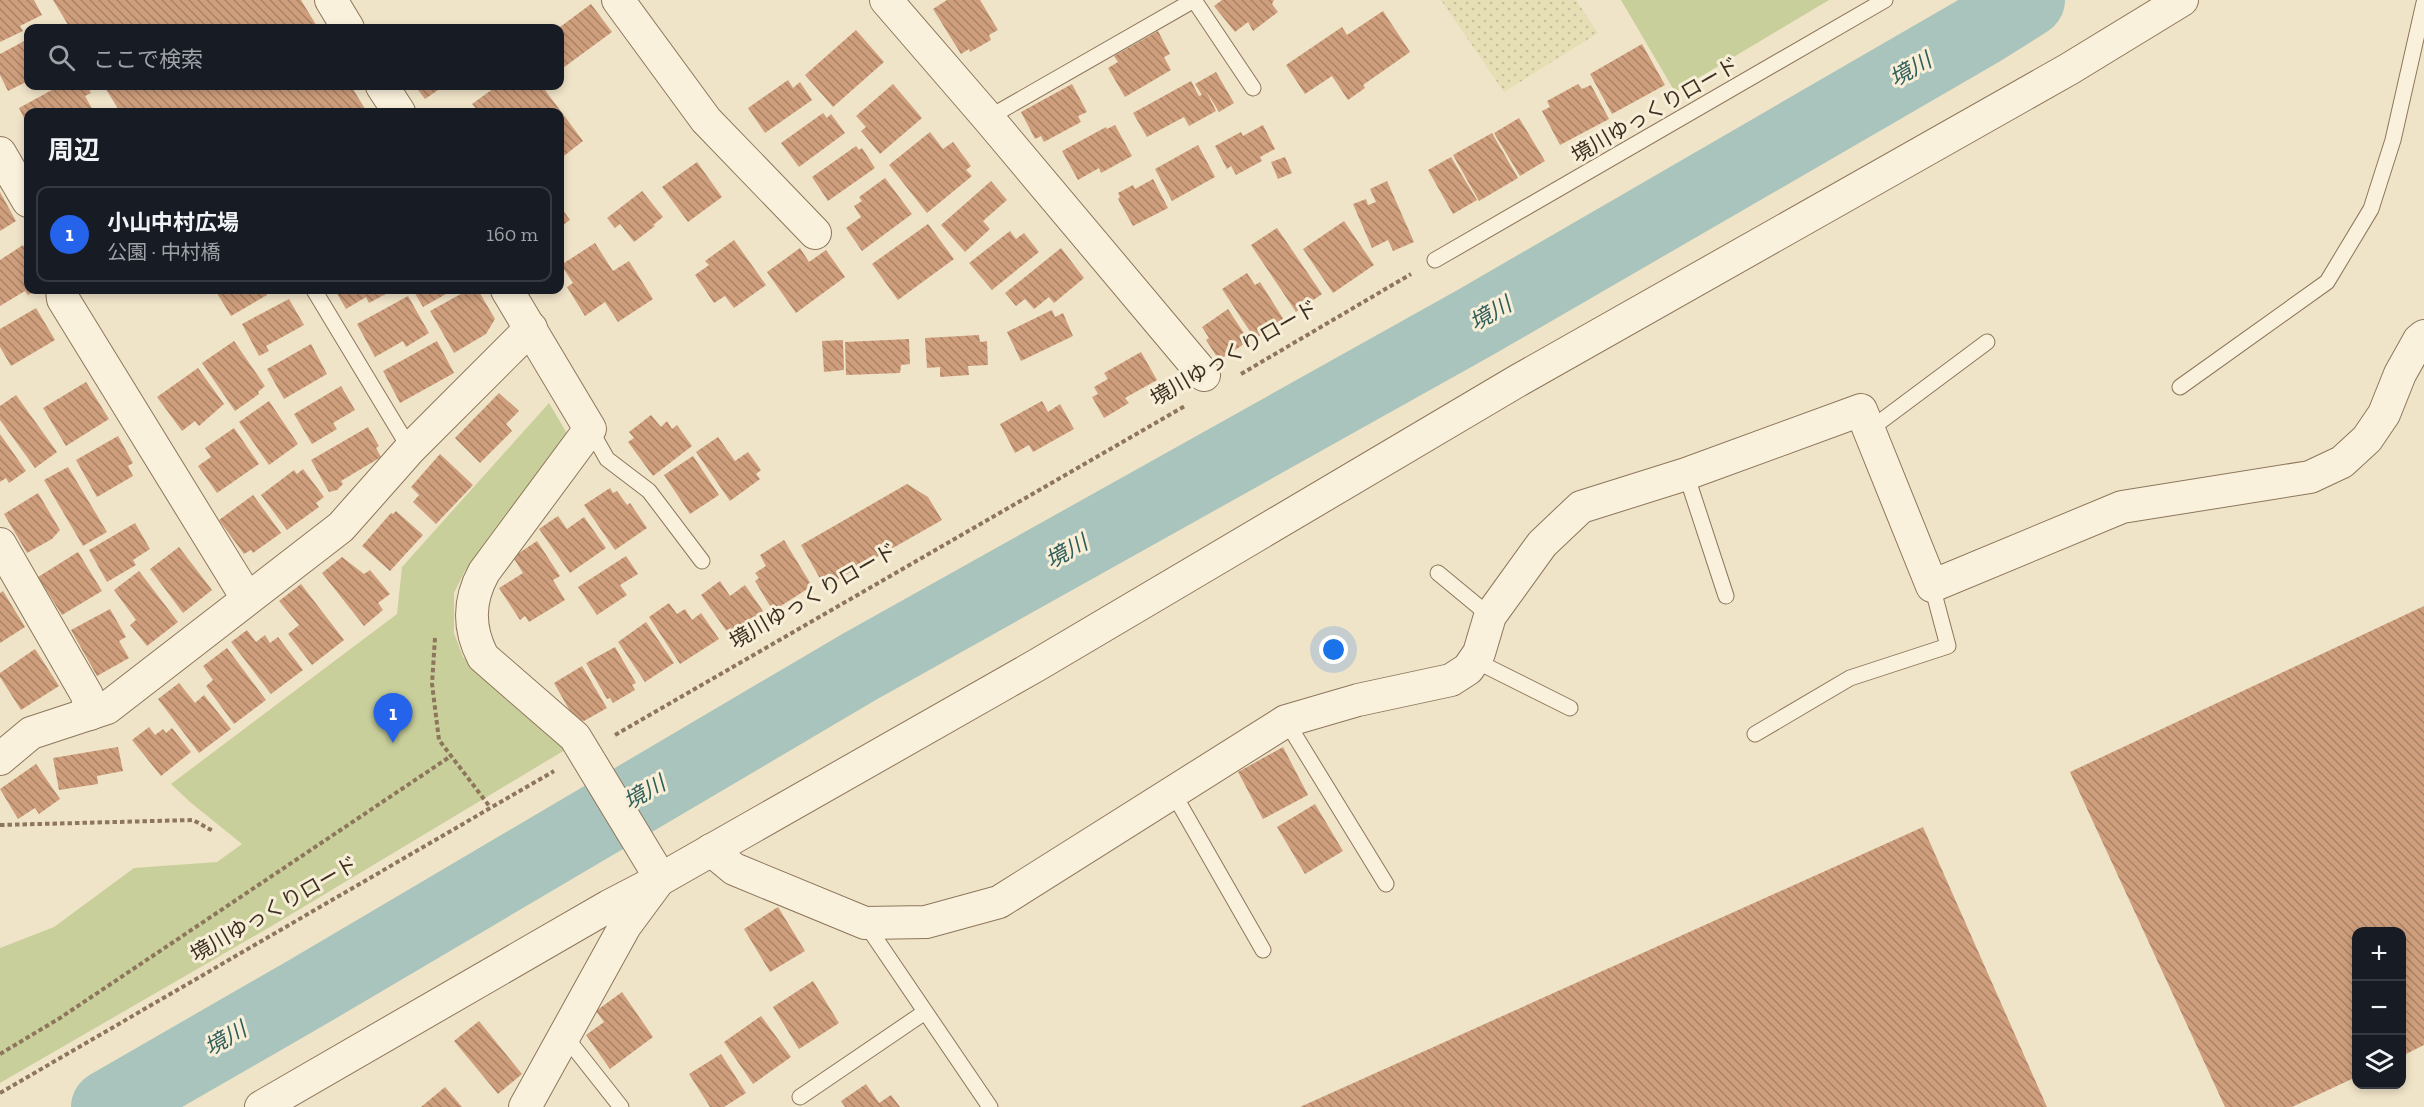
<!DOCTYPE html>
<html lang="ja">
<meta charset="utf-8">
<style>
:root{--surface:#171b24;--page:#242831;--text:#f1f3f6;--muted:#9ea1a6;--line:#363941;--accent:#2563eb}
body{margin:0;font-family:"Zilla Slab","Noto Sans JP",serif;background:var(--page);color:var(--text)}
.controls{position:absolute;right:18px;bottom:18px;display:grid;overflow:hidden;border-radius:12px;box-shadow:0 3px 9px #0003}
.controls button{width:54px;height:54px;display:grid;place-items:center;padding:0;border:0;border-bottom:2px solid var(--line);background:var(--surface);color:var(--text);font:30px sans-serif}
.you{position:absolute;left:1334px;top:650px;width:21px;height:21px;margin:-15px;border:4px solid #fff;border-radius:50%;background:#1a73e8;box-shadow:0 0 0 9px #1a73e833}
.badge{display:grid;place-items:center;width:39px;height:39px;border-radius:50%;background:var(--accent);color:#fff;font-size:20px;font-weight:700}
.pin{position:absolute;translate:-50% -50px;filter:drop-shadow(0 2px 3px #0008)}
.pin::after{content:'';position:absolute;top:32px;width:21px;height:18px;background:inherit;clip-path:polygon(0 0,100% 0,50% 100%)}
.list{margin:0;padding:0;list-style:none}
h2{display:flex;justify-content:space-between;align-items:center;height:78px;margin:0;padding:0 24px;font-size:26px}
h2 small{font-size:20px;font-weight:400;color:var(--muted)}
.list li{display:grid;grid-template-columns:39px 1fr auto;gap:18px;align-items:center;box-sizing:border-box;height:96px;margin:0 12px 12px;padding:0 12px;border:2px solid var(--line);border-radius:12px}
.list b{display:block;font-size:22px;white-space:nowrap}
.list p{margin:0;font-size:20px;white-space:nowrap;color:var(--muted)}
.list em{font-size:20px;font-style:normal;color:var(--muted)}
.icon{flex:none;width:33px;height:33px;fill:none;stroke:currentColor;stroke-width:2;stroke-linecap:round;stroke-linejoin:round}
.map{position:relative;flex:none;width:2424px;height:1107px;overflow:hidden}
.search{position:absolute;background:var(--surface);box-shadow:0 3px 9px #0003;left:24px;top:24px;width:540px;height:66px;display:flex;align-items:center;gap:15px;box-sizing:border-box;padding:0 21px;border-radius:12px;color:var(--muted);font-size:22px}
.panel{position:absolute;background:var(--surface);box-shadow:0 3px 9px #0003;left:24px;top:108px;width:540px;height:186px;border-radius:12px}
.map>svg:first-child{display:block}
.farmland{fill:url(#farmland-dots)}
.green{fill:#c9cf9b}
.lines{fill:none;stroke-linecap:round;stroke-linejoin:round}
.river{stroke:#a9c4bc;stroke-width:74}
.building{fill:url(#building-back-hatch)}
.lane-casing{stroke:#8d765c;stroke-width:17}
.street-casing{stroke:#8d765c;stroke-width:34}
.path{stroke:#8d765c;stroke-width:4;stroke-dasharray:4.5 3;stroke-linecap:butt}
.lane{stroke:#faf1dc;stroke-width:15}
.street{stroke:#faf1dc;stroke-width:32}
.labels{text-anchor:middle;stroke-width:6;stroke-linejoin:round;paint-order:stroke}
.street-label{font-size:21px;fill:#3d2e20;stroke:#f7eed8}
.water-label{font-size:22px;font-style:italic;fill:#2f5d5a;stroke:#f7eed8}
</style>
<div class="map">
<svg width="2424" height="1107" viewBox="0 0 2424 1107">
<defs>
<pattern id="farmland-dots" width="8" height="8" patternUnits="userSpaceOnUse" patternTransform="scale(1.5)"><rect width="8" height="8" fill="#e6deb5"/><path d="M2 2h.1M6 6h.1" fill="none" stroke="#c6bf9b" stroke-width="1.8" stroke-linecap="round"/></pattern>
<pattern id="building-back-hatch" width="6" height="6" patternUnits="userSpaceOnUse" patternTransform="scale(1.5)"><rect width="6" height="6" fill="#cf9f7d"/><path d="M-1 5l2 2M0 0l6 6M5-1l2 2" fill="none" stroke="#a98266"/></pattern>
</defs>
<rect width="100%" height="100%" fill="#f0e4c8"/>
<path class="farmland" d="M1441 0H1576L1598 33 1504 92Z"/>
<g class="green">
<path d="M1621 0H1829L1675 92Z"/>
<path d="M549 403 568 435 465 571 454 593V633L463 657 556 736 565 750 270 927 0 1083V948L54 927 134 868 217 862 242 844 190 802 171 784 397 614 402 567Z"/>
</g>
<g class="lines">
<path class="river" d="M108 1107 306 993 859 667 1476 322 1982 29 2028 0"/>
</g>
<g class="building">
<path d="M0 0H34L42 15 20 26 23 31 0 42Z"/>
<path d="M53 0H301L318 28H70Z"/>
<path d="M947 0H980L998 30 989 35 991 40 970 52 969 49 961 54 933 9Z"/>
<path d="M1222 0H1274L1272 4 1278 12 1253 31 1248 22 1235 32 1214 6Z"/>
<path d="M591 4 612 32 563 68 560 64V27Z"/>
<path d="M1383 11 1410 52 1363 85 1365 88 1348 100 1332 76 1305 94 1286 65 1342 27 1347 35Z"/>
<path d="M856 30 884 62 833 107 805 75Z"/>
<path d="M1158 31 1170 54 1164 57 1171 70 1125 97 1108 68 1118 62 1114 56Z"/>
<path d="M28 39V81L8 91 0 75V54Z"/>
<path d="M1642 44 1665 85 1612 114 1590 74Z"/>
<path d="M1216 72 1234 103 1219 112 1206 91 1216 111 1189 126 1184 117 1147 137 1133 113 1191 81 1199 96 1202 95 1195 84Z"/>
<path d="M788 80 793 88 800 82 812 100 765 133 748 108Z"/>
<path d="M893 84 922 118 880 154 861 131 866 127 856 116Z"/>
<path d="M1072 84 1087 112 1078 116 1081 122 1044 142 1041 136 1035 139 1021 112Z"/>
<path d="M1578 84 1582 89 1591 85 1609 119 1560 145 1542 111 1550 107 1547 101Z"/>
<path d="M59 86H87L91 93 85 96 94 112H28V126L19 108Z"/>
<path d="M104 86H351L367 112H120Z"/>
<path d="M415 86H444L425 99Z"/>
<path d="M497 86H542L583 141 560 159V112H479L472 104Z"/>
<path d="M823 113 827 118 831 114 845 133 799 167 781 143Z"/>
<path d="M1519 118 1545 161 1520 176 1494 133Z"/>
<path d="M1115 125 1132 156 1101 173 1099 168 1078 180 1062 151 1106 127 1107 129Z"/>
<path d="M1263 125 1275 149 1260 157 1262 161 1236 175 1231 166 1227 169 1215 146 1241 132 1243 136Z"/>
<path d="M930 132 943 149 953 142 971 166 966 170 972 176 927 213 889 165Z"/>
<path d="M1492 133 1518 178 1479 201 1453 155Z"/>
<path d="M1198 145 1215 177 1172 201 1155 169Z"/>
<path d="M856 146 859 150 862 148 875 168 828 201 812 177Z"/>
<path d="M1285 157 1292 173 1278 179 1271 162Z"/>
<path d="M1451 157 1477 200 1453 214 1428 170Z"/>
<path d="M697 162 722 197 688 222 662 187Z"/>
<path d="M885 178 912 214 862 251 846 228 861 217 854 206 862 201 859 197Z"/>
<path d="M1153 179 1168 208 1133 226 1118 199 1120 197 1118 193 1133 185 1135 189Z"/>
<path d="M991 181 1007 200 983 221 990 229 965 252 941 225Z"/>
<path d="M1387 181 1414 242 1393 251 1388 240 1372 248 1353 204 1366 199 1368 205 1376 202 1370 189Z"/>
<path d="M642 191 663 217 653 225 655 226 634 242 620 224 615 228 607 218Z"/>
<path d="M0 192 16 221 0 231Z"/>
<path d="M560 206 570 220 560 227Z"/>
<path d="M1344 221 1374 265 1333 293 1303 249Z"/>
<path d="M928 224 954 259 898 300 872 264Z"/>
<path d="M1277 228 1322 294 1296 312 1251 245Z"/>
<path d="M1010 231 1016 239 1024 233 1039 252 992 290 969 263Z"/>
<path d="M734 240 766 285 734 308 725 296 714 303 695 275 709 265 705 261Z"/>
<path d="M595 243 613 271 629 261 653 299 618 322 605 302 585 316 567 287 573 283 561 265Z"/>
<path d="M23 245 28 255V290H37L28 295 25 291 0 306V260Z"/>
<path d="M800 248 809 262 826 250 845 277 796 313 767 272Z"/>
<path d="M1061 248 1084 278 1054 303 1049 297 1034 309 1025 299 1016 306 1005 293Z"/>
<path d="M1247 273 1255 285 1260 282 1284 320 1255 339 1222 289Z"/>
<path d="M215 290H264L267 295 231 316Z"/>
<path d="M335 290H393L369 303 366 297 346 309Z"/>
<path d="M413 290H453L423 307Z"/>
<path d="M468 290H478L495 319 486 334 454 353 430 311Z"/>
<path d="M408 296 429 333 406 347 403 341 375 357 357 324Z"/>
<path d="M289 299 304 325 266 346 269 351 259 356 242 324Z"/>
<path d="M36 308 55 340 11 366 0 347V329Z"/>
<path d="M1228 309 1249 341 1219 360 1206 340 1209 338 1202 327Z"/>
<path d="M1052 310 1055 317 1063 313 1073 336 1021 361 1007 332Z"/>
<path d="M979 335 980 342 987 341 988 365 968 366 969 375 940 377V367L927 368 925 338Z"/>
<path d="M909 339 910 364 901 365 900 373 846 375 845 342Z"/>
<path d="M843 340 844 370 824 372 822 341Z"/>
<path d="M234 341 265 386 258 392 259 394 235 411 202 363Z"/>
<path d="M437 341 454 373 400 403 383 371Z"/>
<path d="M311 344 327 374 284 399 267 369Z"/>
<path d="M1141 352 1157 380 1125 398 1129 403 1104 418 1092 397 1098 394 1094 387 1108 379 1104 373Z"/>
<path d="M198 368 224 404 199 426 195 421 182 431 157 397Z"/>
<path d="M86 382 109 419 66 446 43 408Z"/>
<path d="M341 386 355 410 333 423 337 429 312 444 294 414Z"/>
<path d="M499 393 519 411 506 424 512 431 480 463 455 438Z"/>
<path d="M16 395 57 452 35 468 0 420V406Z"/>
<path d="M269 401 298 444 269 465 239 422Z"/>
<path d="M1042 401 1048 412 1060 404 1074 429 1033 452 1029 445 1015 453 1000 424Z"/>
<path d="M651 415 661 427 667 421 672 429 677 425 692 446 653 476 628 442 634 438 629 432Z"/>
<path d="M368 427 379 446 376 448 381 457 341 481 343 484 337 490 329 492 311 460Z"/>
<path d="M234 428 259 464 217 493 198 466 211 457 205 448Z"/>
<path d="M0 434 26 471 9 483 6 478 0 482Z"/>
<path d="M118 436 133 463 128 466 133 476 97 497 76 460Z"/>
<path d="M718 437 735 461 748 452 761 470 756 474 760 479 730 501 696 452Z"/>
<path d="M440 454 473 485 436 524 413 502 419 495 411 487Z"/>
<path d="M693 456 719 495 690 514 664 475Z"/>
<path d="M68 467 107 532 83 546 44 480Z"/>
<path d="M303 469 324 497 316 503 319 507 287 530 261 495 294 470 297 474Z"/>
<path d="M907 484 928 497 942 520 835 581 832 577 822 582 801 545Z"/>
<path d="M610 488 613 493 617 491 627 505 630 503 647 528 615 550 584 505Z"/>
<path d="M38 493 60 530 52 539 27 553 4 514Z"/>
<path d="M253 495 281 533 253 553 251 550 244 554 219 520Z"/>
<path d="M396 511 423 535 390 571 362 546 391 513 393 514Z"/>
<path d="M558 516 567 529 584 517 606 548 570 573 539 529Z"/>
<path d="M135 523 150 549 133 560 136 565 107 582 89 550Z"/>
<path d="M784 540 812 586 773 611 755 581 759 578 755 573 766 566 760 555Z"/>
<path d="M537 541 560 576 553 580 565 600 529 622 525 616 520 620 499 588 523 573 513 557Z"/>
<path d="M179 547 212 590 183 613 150 569Z"/>
<path d="M78 552 102 591 62 615 38 577Z"/>
<path d="M626 556 638 574 620 585 627 595 597 615 578 587Z"/>
<path d="M342 557 364 574 370 570 390 594 378 603 383 610 364 626 322 573Z"/>
<path d="M139 571 178 622 147 646 130 625 136 620 114 590Z"/>
<path d="M720 581 730 596 745 585 763 611 730 636 701 595Z"/>
<path d="M301 584 344 640 312 665 288 634 299 625 279 601Z"/>
<path d="M3 591 25 627 0 643V593Z"/>
<path d="M669 603 677 614 685 609 692 620 701 613 719 639 680 664 649 617Z"/>
<path d="M2424 606V1045L2402 1056V932H2356V1077L2292 1107H2225L2070 772Z"/>
<path d="M110 609 126 637 119 641 129 658 97 676 71 630Z"/>
<path d="M646 622 674 663 645 682 618 642Z"/>
<path d="M247 630 256 642 265 635 270 643 278 637 303 670 271 694 231 642Z"/>
<path d="M615 647 636 683 632 685 635 690 613 703 610 698 607 699 586 663Z"/>
<path d="M227 648 266 700 234 724 206 686 213 680 203 666Z"/>
<path d="M35 649 59 686 21 710 0 677V673Z"/>
<path d="M582 666 607 708 584 721 574 718 554 683Z"/>
<path d="M179 683 195 703 204 695 231 729 199 753 158 699Z"/>
<path d="M149 727 155 735 163 729 166 733 172 728 191 752 161 776 132 740Z"/>
<path d="M118 747 123 771 97 776 98 784 59 790 53 758Z"/>
<path d="M1283 747 1308 795 1263 819 1238 772Z"/>
<path d="M36 764 60 799 39 814 35 808 18 819 0 789Z"/>
<path d="M1315 804 1343 851 1305 874 1277 827Z"/>
<path d="M1923 827 2047 1107H1300Z"/>
<path d="M778 907 805 951 770 972 744 929Z"/>
<path d="M813 981 839 1023 799 1049 773 1007Z"/>
<path d="M622 992 653 1037 610 1069 586 1035 604 1022 596 1011Z"/>
<path d="M761 1016 791 1057 753 1084 724 1042Z"/>
<path d="M479 1021 522 1074 498 1094 454 1041Z"/>
<path d="M721 1054 746 1093 724 1107H710L689 1074Z"/>
<path d="M866 1084 879 1103 891 1095 900 1107H845L841 1101Z"/>
<path d="M445 1087 462 1107H421Z"/>
</g>
<g class="lines">
<defs>
<g id="lane">
<path d="M988 118 1194 0 1253 88"/>
<path d="M1435 260 1885 0"/>
<path d="M314 290 410 449"/>
<path d="M2180 387 2327 282 2371 209 2393 140 2424 3"/>
<path d="M590 429 607 459 649 491 702 561"/>
<path d="M1869 430 1987 342"/>
<path d="M1686 474 1726 596"/>
<path d="M1438 573 1490 616"/>
<path d="M1474 660 1570 708"/>
<path d="M1286 721 1386 884"/>
<path d="M1755 734 1850 678 1948 646 1932 586"/>
<path d="M1172 791 1263 950"/>
<path d="M865 923 990 1107"/>
<path d="M561 1041 572 1045 621 1107"/>
<path d="M800 1097 925 1012"/>
</g>
<g id="street">
<path d="M331 0 348 28"/>
<path d="M618 0 706 120 815 233"/>
<path d="M886 0 988 118 1204 375"/>
<path d="M382 86 399 112"/>
<path d="M0 153 28 201"/>
<path d="M62 290 63 299 247 598"/>
<path d="M507 290 590 429 484 572C468 601 468 628 483 657L575 737 652 864 659 880 625 926 525 1107"/>
<path d="M0 544 87 695 90 714"/>
<path d="M0 759 31 733 107 708 341 527 410 449 531 328"/>
<path d="M711 850 734 869 865 923 926 922 999 902 1286 721 1358 700 1451 680 1468 669 1479 653 1490 616 1542 544 1581 507 1686 474 1861 410 1932 586 2122 507 2310 477 2342 462 2367 439 2384 414 2400 374 2419 340 2424 336"/>
<path d="M261 1107 609 906 659 880 1037 665 1519 380 2069 69 2182 0"/>
</g>
</defs>
<use href="#lane" class="lane-casing"/>
<use href="#street" class="street-casing"/>
<g class="path">
<path d="M1241 374 1411 274"/>
<path d="M435 638 432 684 439 740 490 807"/>
<path d="M615 735 1185 406"/>
<path d="M0 825 193 820 213 831"/>
<path d="M0 1054 60 1018 451 756"/>
<path d="M0 1093 554 771"/>
</g>
<use href="#lane" class="lane"/>
<use href="#street" class="street"/>
</g>
<g class="labels">
<g class="street-label">
<text transform="translate(1655 110) rotate(-30)" y="7">境川ゆっくりロード</text>
<text transform="translate(1234 353) rotate(-30)" y="7">境川ゆっくりロード</text>
<text transform="translate(813 596) rotate(-30)" y="7">境川ゆっくりロード</text>
<text transform="translate(274 909) rotate(-30)" y="7">境川ゆっくりロード</text>
</g>
<g class="water-label">
<text transform="translate(1910 69) rotate(-30)" y="8">境川</text>
<text transform="translate(1490 313) rotate(-30)" y="8">境川</text>
<text transform="translate(1066 551) rotate(-29)" y="8">境川</text>
<text transform="translate(644 792) rotate(-30)" y="8">境川</text>
<text transform="translate(225 1038) rotate(-30)" y="8">境川</text>
</g>
</g>
</svg>
<div class="controls">
<button>+</button>
<button>−</button>
<button><svg class="icon" aria-label="layers" viewBox="0 0 24 24"><path d="M12 4l9 5-9 5-9-5zM3 14l9 5 9-5"/></svg></button>
</div>
<div class="you"></div>
<div class="pin badge" style="left:393px;top:743px">1</div>
<div class="search"><svg class="icon" aria-label="search" viewBox="0 0 24 24"><circle cx="10" cy="10" r="6"/><path d="M15 15l6 6"/></svg>ここで検索</div>
<section class="panel">
<h2>周辺<small></small></h2>
<ul class="list">
<li><span class="badge">1</span><div><b>小山中村広場</b><p>公園 · 中村橋</p></div><em>160 m</em></li>
</ul>
</section>
</div>
